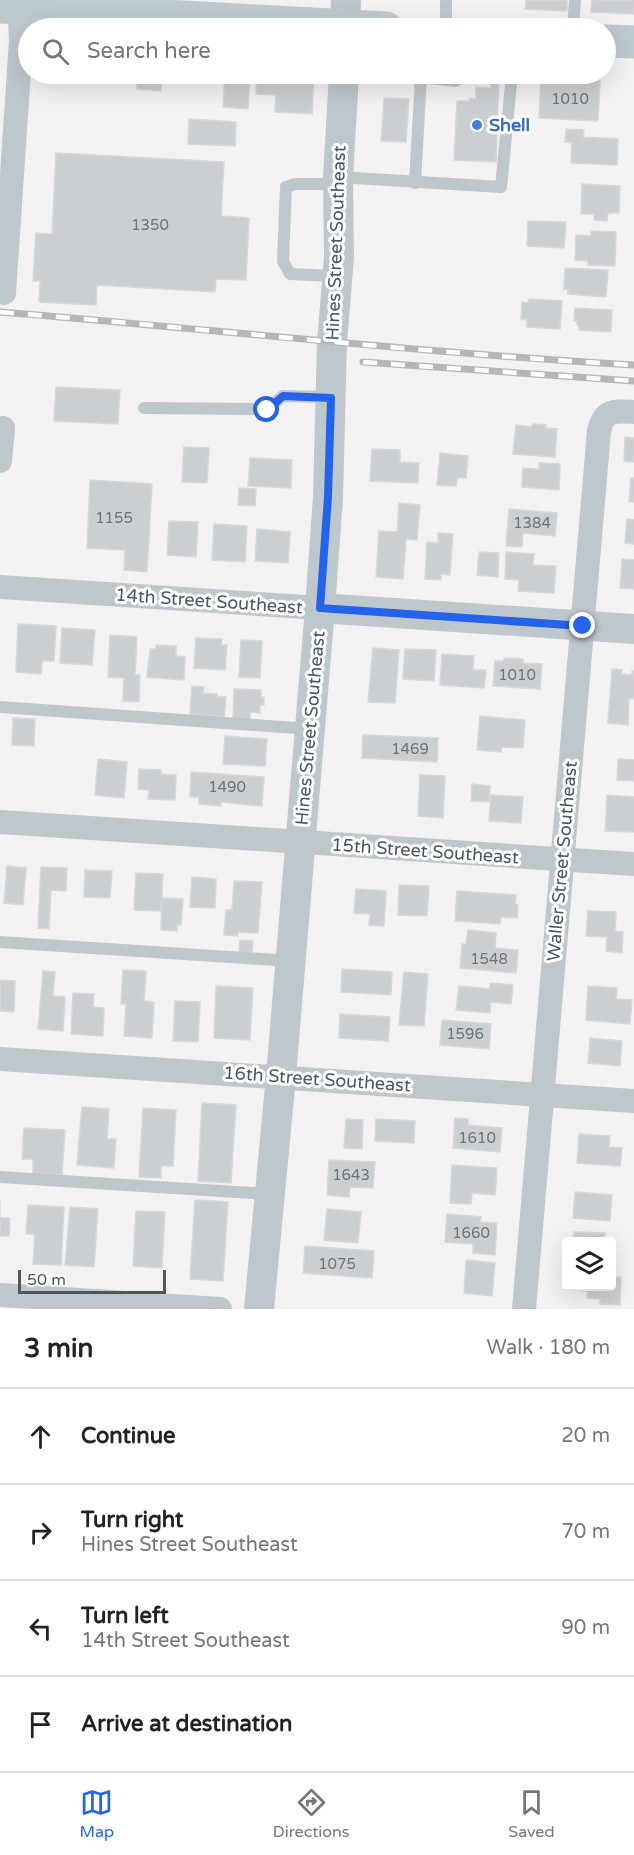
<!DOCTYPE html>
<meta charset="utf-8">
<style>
:root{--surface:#fff;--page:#f2f2f2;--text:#222;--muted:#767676;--line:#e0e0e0;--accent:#2563eb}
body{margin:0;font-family:"Varela Round",sans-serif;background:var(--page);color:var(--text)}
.controls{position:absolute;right:18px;bottom:18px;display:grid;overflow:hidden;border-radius:6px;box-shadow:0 6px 24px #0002}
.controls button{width:54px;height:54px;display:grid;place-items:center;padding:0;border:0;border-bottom:2px solid var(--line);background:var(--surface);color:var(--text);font:30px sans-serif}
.scale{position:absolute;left:18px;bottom:15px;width:148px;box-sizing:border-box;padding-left:6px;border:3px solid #4a575c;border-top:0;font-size:16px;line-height:21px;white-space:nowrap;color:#4a575c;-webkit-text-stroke:4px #fff;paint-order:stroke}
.stop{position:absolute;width:18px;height:18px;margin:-14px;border:4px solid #2563eb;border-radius:50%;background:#fff}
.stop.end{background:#2563eb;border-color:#fff;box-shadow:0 2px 6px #0008}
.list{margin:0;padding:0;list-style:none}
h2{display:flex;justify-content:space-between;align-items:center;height:78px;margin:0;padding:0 24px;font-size:26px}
h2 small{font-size:20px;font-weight:400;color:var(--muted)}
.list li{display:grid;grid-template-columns:39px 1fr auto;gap:18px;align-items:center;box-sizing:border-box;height:96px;padding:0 24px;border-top:2px solid var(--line)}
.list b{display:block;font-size:22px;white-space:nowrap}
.list p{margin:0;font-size:20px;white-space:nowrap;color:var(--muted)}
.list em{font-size:20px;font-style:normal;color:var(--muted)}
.icon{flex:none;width:33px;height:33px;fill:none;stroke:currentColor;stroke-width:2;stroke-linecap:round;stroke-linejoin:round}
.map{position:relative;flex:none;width:634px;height:1309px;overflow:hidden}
.search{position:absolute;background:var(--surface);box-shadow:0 6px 24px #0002;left:18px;right:18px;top:18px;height:66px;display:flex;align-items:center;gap:15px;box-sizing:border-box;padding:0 21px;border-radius:33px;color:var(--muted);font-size:22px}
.sheet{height:462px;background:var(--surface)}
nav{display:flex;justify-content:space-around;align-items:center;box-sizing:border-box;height:84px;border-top:2px solid var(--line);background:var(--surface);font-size:16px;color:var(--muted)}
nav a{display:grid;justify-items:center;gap:3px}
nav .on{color:var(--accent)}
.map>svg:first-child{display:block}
.building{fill:#cbcfd2;stroke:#d5d8db;stroke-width:1.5}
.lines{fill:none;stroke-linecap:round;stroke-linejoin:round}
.service{stroke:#bec7cc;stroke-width:12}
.minor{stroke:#bec7cc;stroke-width:24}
.tertiary{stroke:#bec7cc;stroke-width:30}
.secondary{stroke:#becad0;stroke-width:33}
.rail-casing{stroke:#b3b7ba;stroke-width:7}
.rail{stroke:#fff;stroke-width:4.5;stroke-dasharray:14;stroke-linecap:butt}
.route{stroke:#2563eb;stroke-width:8}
.shop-dot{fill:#3f7fe0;stroke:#fff;stroke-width:2}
.labels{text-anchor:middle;stroke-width:6;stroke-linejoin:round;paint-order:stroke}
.number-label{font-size:15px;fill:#6a757a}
.shop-label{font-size:18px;font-weight:bold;fill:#366cbe;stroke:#fff;text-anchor:start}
.street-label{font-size:18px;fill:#4a575c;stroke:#fff}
</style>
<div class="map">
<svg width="634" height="1309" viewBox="0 0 634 1309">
<rect width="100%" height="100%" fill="#f3f1f1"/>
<g class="building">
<path d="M526 0H567V11L525 9Z"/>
<path d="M592 0H634V14L591 12Z"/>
<path d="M137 74H162L161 91 137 89Z"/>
<path d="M225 74H250L248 109 223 107Z"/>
<path d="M257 74H314L312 114 275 112 276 95 256 94Z"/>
<path d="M541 77 600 80 598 121 539 118Z"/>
<path d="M491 82H499L496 162 454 160 457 101H469V98L476 99V87L491 88Z"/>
<path d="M384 98 409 99 406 142 381 141Z"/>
<path d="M189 119 236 122 235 146 188 144Z"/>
<path d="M566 129 584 130 583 137 618 139 617 165 571 163 572 143 565 142Z"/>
<path d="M56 153 224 162 221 216 249 218 246 280 216 279 215 292 97 285 96 305 39 302 40 281H33L36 233 52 234Z"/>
<path d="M582 184 620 186 619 213H608L607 221 594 220V214H581Z"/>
<path d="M528 221 566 222 564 248 527 246Z"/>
<path d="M591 231 616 232 615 266 588 265V261L575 260 576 235 591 236Z"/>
<path d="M565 268 608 270 606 297 568 294V289H564Z"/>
<path d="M529 299 562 301 560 329 527 327V320L521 319 522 302 528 303Z"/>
<path d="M575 308 612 310 611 332 579 330V325H577V321H574Z"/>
<path d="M56 387 120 390 118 424 54 421Z"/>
<path d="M532 424 546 425 545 428 557 429 555 457 513 454 516 425 532 427Z"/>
<path d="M625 437 634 438V462L624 461Z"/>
<path d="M184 447 209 448 207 483 182 482Z"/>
<path d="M372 449 400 450V462L419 463 418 483 370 481Z"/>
<path d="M440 453 468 456 466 478H457L456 486 437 485Z"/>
<path d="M250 458 292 460 291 488 248 486Z"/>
<path d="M539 463 560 464 559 490 522 487 523 468 539 469Z"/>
<path d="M631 478H634V502H629Z"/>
<path d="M90 480 152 484 147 572 124 570 125 550 87 548Z"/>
<path d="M239 488 256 489 255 506 238 505Z"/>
<path d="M399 503 420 505 417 540 406 539 403 579 376 577 379 531 397 532Z"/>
<path d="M509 509 557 513 555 536 523 533 522 547 506 546Z"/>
<path d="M627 519 634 520V544L625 543Z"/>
<path d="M169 521 198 522 196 557 167 555Z"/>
<path d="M214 524 247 526 245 562 212 560Z"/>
<path d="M257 529 290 532 288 563 255 561Z"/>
<path d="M438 533 453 534 450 575 441 574V580L425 579 427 542 438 543Z"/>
<path d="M479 552 499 553 498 577 477 575Z"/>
<path d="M506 552 534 554 533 565 556 566 554 593 518 591 519 580 505 579Z"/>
<path d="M622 559 634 560V589L620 588Z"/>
<path d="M18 624 56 626 54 661H42L41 674 16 672Z"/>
<path d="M62 628 95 630 92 665 60 663Z"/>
<path d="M110 635 137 637 135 675H140L139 702 123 701 124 678 108 677Z"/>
<path d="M196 638 222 639 221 645H227L225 670 194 668Z"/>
<path d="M241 640 262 641 260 678 239 677Z"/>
<path d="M156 645 176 646V656L185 657 184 680 147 677 150 649H156Z"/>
<path d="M373 648 399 650 395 703 368 702Z"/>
<path d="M405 649 436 650 434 681 403 679Z"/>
<path d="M442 654 474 656 473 670H486L484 688 440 685Z"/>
<path d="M504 658 523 659V663L542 664 540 689 493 686 495 661H504Z"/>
<path d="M612 669 622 670 621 674 632 675V671H634V699L629 698 628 725 608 723Z"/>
<path d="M192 686 204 687 203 693 217 694V697H226L224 717 190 714Z"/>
<path d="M234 689 261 690V697H264V705H260V713L250 712V721L233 720Z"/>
<path d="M480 716 525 720 523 748 502 747 501 752 477 750Z"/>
<path d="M13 718 35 719 34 746 12 745Z"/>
<path d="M363 735 438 738 437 762 362 758Z"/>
<path d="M225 736 267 739 265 766 223 764Z"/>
<path d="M98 759 127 762 124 798 95 795Z"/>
<path d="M618 759 634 760V781L617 780Z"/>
<path d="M139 769 161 770V774L176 775 175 800 148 799 149 790 138 789Z"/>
<path d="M191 772 264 777 262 806 221 802V806L199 804V797H190Z"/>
<path d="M420 775 445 776 443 818 418 816Z"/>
<path d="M472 784 490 786 489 802 471 801Z"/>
<path d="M491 795 523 797 521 823 489 821Z"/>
<path d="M607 795 634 797V832L605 831Z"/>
<path d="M7 866 26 868 23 905 4 903Z"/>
<path d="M41 867 67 868 66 891 51 890 49 929 38 928Z"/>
<path d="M85 870 112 871 110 898 84 897Z"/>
<path d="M136 873 163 874 161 911 134 910Z"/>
<path d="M192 877 216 879 215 908 190 907Z"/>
<path d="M234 881 262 882 258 933 238 932V936L224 935 226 910H232Z"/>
<path d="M399 885 429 886 427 916 398 915Z"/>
<path d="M356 889 386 891 384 926 369 925 370 914 354 913Z"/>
<path d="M457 891 516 895 515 904 518 905 517 918 501 917 500 924 455 921Z"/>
<path d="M162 898 183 899 181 925 177 924V931L161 930Z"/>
<path d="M588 911 616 912 615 931 623 932 622 953 606 951 607 937 586 936Z"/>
<path d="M468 930 496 933 495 948 518 950 516 973 460 968 462 944H466Z"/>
<path d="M240 940 253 941 252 952H239Z"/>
<path d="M342 969 392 972 391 995 341 992Z"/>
<path d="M123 970 146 971 144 1001 154 1002 152 1038 124 1036 126 1004H121Z"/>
<path d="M43 971 55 972 53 996 65 997 63 1031 38 1029Z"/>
<path d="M404 972 428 974 424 1026 399 1025Z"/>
<path d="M0 980 15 981 14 1012 0 1011Z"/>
<path d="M490 983 513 985 511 1004 491 1002 490 1013 456 1010 459 986 490 989Z"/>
<path d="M216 986 253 988 250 1040 214 1038Z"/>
<path d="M588 986 617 988 616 999 632 1000 630 1024 586 1020Z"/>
<path d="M73 993 94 994 93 1007 104 1008 103 1036 71 1034Z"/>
<path d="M175 1001 200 1002 198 1042 173 1041Z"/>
<path d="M340 1014 390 1017 388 1041 339 1038Z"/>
<path d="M442 1020 491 1024 489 1049 440 1045Z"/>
<path d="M590 1038 622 1041 620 1066 588 1063Z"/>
<path d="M202 1103 236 1105 231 1183 198 1181Z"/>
<path d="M82 1107 109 1109 107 1139H116L114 1168 77 1165Z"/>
<path d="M143 1108 176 1110 173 1166H161V1178L139 1177Z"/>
<path d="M455 1118 468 1119V1125L502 1128 500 1152 453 1148Z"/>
<path d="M346 1119 363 1120 362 1149 344 1148Z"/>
<path d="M376 1119 415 1121 414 1143 375 1141Z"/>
<path d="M24 1128 65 1130 62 1175 33 1173V1159H22Z"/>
<path d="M579 1134 610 1136 609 1147 622 1148 620 1166 577 1163Z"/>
<path d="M329 1160 375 1162 373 1188 350 1187 349 1197 327 1195Z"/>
<path d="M452 1165 497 1168 495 1195 472 1193 471 1204 450 1203Z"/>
<path d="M575 1192 612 1195 610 1221 573 1218Z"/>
<path d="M195 1200 228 1202 223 1281 190 1279Z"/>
<path d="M0 1201V1218H10L9 1236H0Z"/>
<path d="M28 1205 64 1207 61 1265 33 1264 35 1234H26Z"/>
<path d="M70 1207 98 1209 94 1267 65 1265Z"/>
<path d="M327 1209 361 1212 358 1243 324 1240Z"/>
<path d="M136 1211 165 1212 162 1268 133 1266Z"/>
<path d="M447 1214 481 1217 480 1222 497 1223 495 1255 473 1253V1244L445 1242Z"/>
<path d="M574 1232 605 1233 604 1242H573Z"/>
<path d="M305 1246 374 1251 372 1278 303 1273Z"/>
<path d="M466 1260 495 1263 492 1296 464 1293Z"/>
<path d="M612 1277H621L620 1305 600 1304V1299L587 1298V1291H579L580 1286H612Z"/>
</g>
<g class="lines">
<g class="service">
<path d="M446 28V0"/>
<path d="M573 28 575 0"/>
<path d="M419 74 421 77 455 81 471 74"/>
<path d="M338 177 501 187 512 74"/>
<path d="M415 183 421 77"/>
<path d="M336 276 290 274 283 261 286 187 295 184H337"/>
<path d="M144 408 267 409 283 396 329 397"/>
<path d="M0 707 310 729"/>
<path d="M0 942 291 961"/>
<path d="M0 1177 269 1194"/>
</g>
<g class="minor">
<path d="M4 293 21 41 19 0"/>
<path d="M0 461 3 428"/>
<path d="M0 587 320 608"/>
<path d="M0 822 634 864"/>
<path d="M0 1059 634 1101"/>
<path d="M0 1295 220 1309"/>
<path d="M524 1309 599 431C604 409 615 411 634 412"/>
</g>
<g class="tertiary">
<path d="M345 28 346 0"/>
<path d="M320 608 634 629"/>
<path d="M259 1309 281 1076 320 608 328 497 332 342 339 257 338 177 344 74"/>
</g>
<g class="secondary">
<path d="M0 7 386 28"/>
<path d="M606 41 634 42"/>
</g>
<defs>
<g id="rail">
<path d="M0 312C211 329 422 353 634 365"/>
<path d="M363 362 634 381"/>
</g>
</defs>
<use href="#rail" class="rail-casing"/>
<use href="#rail" class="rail"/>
</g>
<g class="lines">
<path class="route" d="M267 410 283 396 331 398 328 497 320 608 583 626"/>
</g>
<circle class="shop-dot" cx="477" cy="125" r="6"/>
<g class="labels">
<g class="number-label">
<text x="570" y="104">1010</text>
<text x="150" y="230">1350</text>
<text x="114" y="523">1155</text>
<text x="532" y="528">1384</text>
<text x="517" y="680">1010</text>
<text x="410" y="754">1469</text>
<text x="227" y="792">1490</text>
<text x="489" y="964">1548</text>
<text x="465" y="1039">1596</text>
<text x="477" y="1143">1610</text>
<text x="351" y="1180">1643</text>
<text x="471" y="1238">1660</text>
<text x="337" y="1269">1075</text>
</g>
<g class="shop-label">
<text x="489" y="131">Shell</text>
</g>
<g class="street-label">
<text transform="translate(336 243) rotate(-88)" y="6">Hines Street Southeast</text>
<text transform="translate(209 601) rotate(4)" y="6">14th Street Southeast</text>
<text transform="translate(310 728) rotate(-85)" y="6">Hines Street Southeast</text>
<text transform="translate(425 851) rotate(4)" y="6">15th Street Southeast</text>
<text transform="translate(562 861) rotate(-85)" y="6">Waller Street Southeast</text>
<text transform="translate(317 1079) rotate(4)" y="6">16th Street Southeast</text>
</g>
</g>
</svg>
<div class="controls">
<button><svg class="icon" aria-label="layers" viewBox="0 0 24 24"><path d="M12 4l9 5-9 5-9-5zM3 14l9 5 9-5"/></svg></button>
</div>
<div class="scale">50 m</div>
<div class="stop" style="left:267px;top:410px"></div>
<div class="stop end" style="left:583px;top:626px"></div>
<div class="search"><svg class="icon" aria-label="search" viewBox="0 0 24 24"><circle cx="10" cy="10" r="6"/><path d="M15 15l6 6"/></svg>Search here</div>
</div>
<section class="sheet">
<h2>3 min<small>Walk · 180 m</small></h2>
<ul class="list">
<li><svg class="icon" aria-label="ahead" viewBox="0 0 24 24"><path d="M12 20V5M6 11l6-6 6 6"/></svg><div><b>Continue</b></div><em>20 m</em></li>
<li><svg class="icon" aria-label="right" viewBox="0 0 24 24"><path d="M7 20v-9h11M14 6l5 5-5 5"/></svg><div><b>Turn right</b><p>Hines Street Southeast</p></div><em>70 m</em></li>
<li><svg class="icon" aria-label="left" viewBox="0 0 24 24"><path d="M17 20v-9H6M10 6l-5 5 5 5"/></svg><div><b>Turn left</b><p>14th Street Southeast</p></div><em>90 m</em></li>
<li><svg class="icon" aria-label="arrive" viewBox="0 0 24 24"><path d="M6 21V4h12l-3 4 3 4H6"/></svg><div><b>Arrive at destination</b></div></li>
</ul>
</section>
<nav>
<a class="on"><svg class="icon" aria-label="map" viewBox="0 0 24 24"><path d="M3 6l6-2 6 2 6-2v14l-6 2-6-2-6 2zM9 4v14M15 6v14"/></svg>Map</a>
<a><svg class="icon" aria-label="directions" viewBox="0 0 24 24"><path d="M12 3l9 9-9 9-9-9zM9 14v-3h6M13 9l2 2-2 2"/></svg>Directions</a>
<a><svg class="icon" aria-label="saved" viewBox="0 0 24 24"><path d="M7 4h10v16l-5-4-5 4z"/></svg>Saved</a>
</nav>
